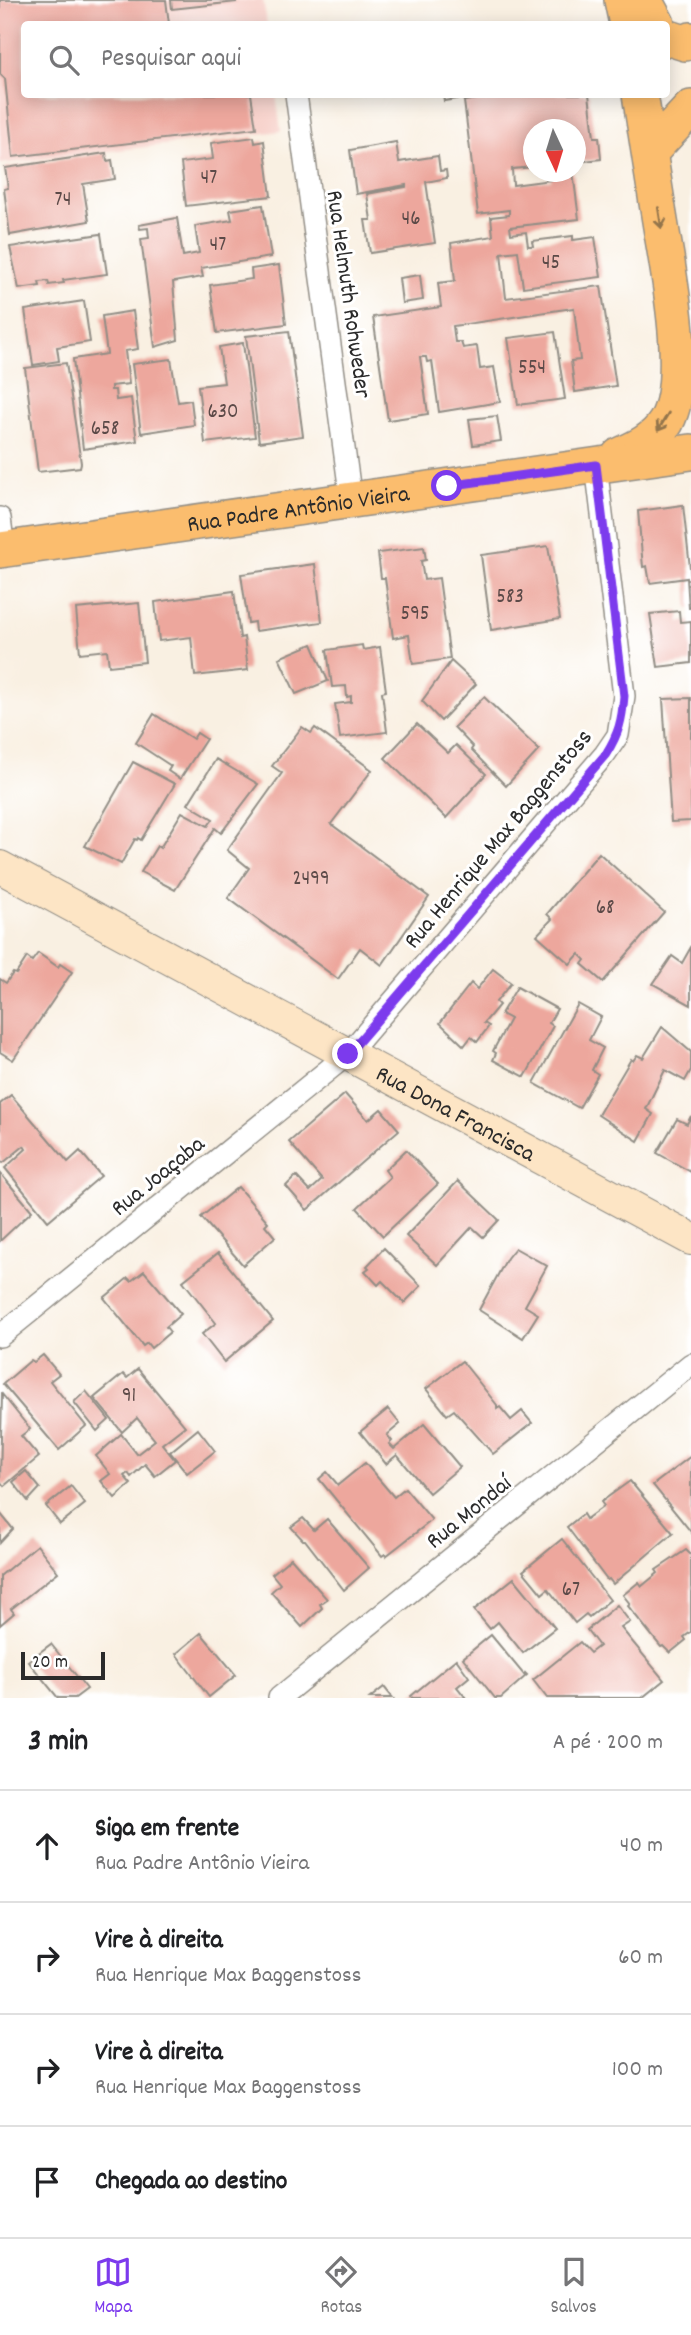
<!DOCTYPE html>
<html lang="pt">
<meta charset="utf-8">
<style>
:root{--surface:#fff;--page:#f2f2f2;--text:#202124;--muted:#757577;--line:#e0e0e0;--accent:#7c3aed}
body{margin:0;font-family:Dekko,sans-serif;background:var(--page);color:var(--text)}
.compass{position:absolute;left:523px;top:119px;width:63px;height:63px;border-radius:50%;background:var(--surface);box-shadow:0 4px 18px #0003;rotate:176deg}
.scale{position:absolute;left:21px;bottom:18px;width:84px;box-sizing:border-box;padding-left:7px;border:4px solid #2b2b2b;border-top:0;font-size:19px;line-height:24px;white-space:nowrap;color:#2b2b2b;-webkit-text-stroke:5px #fff;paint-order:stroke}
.stop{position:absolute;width:21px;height:21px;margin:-16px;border:5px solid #7c3aed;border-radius:50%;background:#fff}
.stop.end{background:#7c3aed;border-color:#fff;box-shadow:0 2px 7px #0008}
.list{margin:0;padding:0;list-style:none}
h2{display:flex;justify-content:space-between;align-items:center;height:91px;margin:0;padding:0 28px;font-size:30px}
h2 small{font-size:23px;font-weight:400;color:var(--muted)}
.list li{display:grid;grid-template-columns:46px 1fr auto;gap:21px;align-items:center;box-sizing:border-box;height:112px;padding:0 28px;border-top:2px solid var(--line)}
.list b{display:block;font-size:26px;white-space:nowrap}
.list p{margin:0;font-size:23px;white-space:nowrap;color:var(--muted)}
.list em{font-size:23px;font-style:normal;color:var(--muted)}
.icon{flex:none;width:38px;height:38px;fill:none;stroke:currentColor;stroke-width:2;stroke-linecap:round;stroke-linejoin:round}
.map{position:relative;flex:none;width:691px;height:1698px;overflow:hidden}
.search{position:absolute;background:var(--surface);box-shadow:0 4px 18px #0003;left:21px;right:21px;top:21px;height:77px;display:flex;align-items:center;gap:18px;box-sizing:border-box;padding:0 24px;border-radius:7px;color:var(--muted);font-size:26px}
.sheet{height:539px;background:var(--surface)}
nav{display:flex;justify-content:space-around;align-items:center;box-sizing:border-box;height:98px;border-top:2px solid var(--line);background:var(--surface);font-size:19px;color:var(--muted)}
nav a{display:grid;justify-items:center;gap:4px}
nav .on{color:var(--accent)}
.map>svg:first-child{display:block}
.built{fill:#f7d0c9}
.building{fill:#eda79d}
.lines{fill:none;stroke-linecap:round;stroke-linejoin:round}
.street-casing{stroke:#928e86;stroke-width:24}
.secondary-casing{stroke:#928e86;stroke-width:34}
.primary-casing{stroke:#928e86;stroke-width:38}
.street{stroke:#fff;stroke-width:21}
.secondary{stroke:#fde5c5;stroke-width:32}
.primary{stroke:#fbbd6e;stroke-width:35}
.oneway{stroke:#93744c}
.route{stroke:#7c3aed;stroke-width:9}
.labels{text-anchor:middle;stroke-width:6;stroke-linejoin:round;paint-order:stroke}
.number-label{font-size:21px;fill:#5c4a48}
.street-label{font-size:24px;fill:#2b2b2b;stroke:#fff}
</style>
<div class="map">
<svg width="691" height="1698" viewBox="0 0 691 1698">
<rect width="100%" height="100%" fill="#fff"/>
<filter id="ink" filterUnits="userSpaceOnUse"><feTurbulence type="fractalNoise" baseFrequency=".0143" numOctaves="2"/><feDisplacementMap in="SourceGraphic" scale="14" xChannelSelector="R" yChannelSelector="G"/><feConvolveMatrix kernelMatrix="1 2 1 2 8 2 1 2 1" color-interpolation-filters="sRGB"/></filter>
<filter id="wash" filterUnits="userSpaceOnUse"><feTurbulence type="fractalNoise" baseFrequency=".00686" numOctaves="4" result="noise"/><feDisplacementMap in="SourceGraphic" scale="28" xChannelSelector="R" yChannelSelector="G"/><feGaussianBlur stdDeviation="1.57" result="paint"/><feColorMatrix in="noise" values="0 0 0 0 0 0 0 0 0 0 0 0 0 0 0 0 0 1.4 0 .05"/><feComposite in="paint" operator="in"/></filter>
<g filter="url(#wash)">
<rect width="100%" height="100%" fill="#f9f0e2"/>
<path class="built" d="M0 0H263L267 24H24V94L276 95 281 131 0 164Z"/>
<g id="blocks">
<g class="building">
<path d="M0 0H166L169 24H24V94H251L256 128 13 157 5 79 0 74Z"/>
<path d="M171 0H236V2L172 9Z"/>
<path d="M443 94H476V96L444 101Z"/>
<path d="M509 94H589L594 137H599L601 159 576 162V130H534V167L512 169 513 185 551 180 550 172H573L579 219 510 227 511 234 526 232 528 246H533L532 241 573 236V240L595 237 601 277 523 287 518 251 501 253 506 298 601 286 616 386 575 392 571 361 580 360 574 308 559 310 453 326 455 342H461L463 348 477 346 480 369 494 367 500 402 439 412 432 361 427 362 426 357H420L428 414 388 420 373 317 441 307 438 283 455 281 451 243 493 236 491 217 509 215V210L478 214 464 101Z"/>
<path d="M254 137 255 143 264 141 271 196 186 206 181 163 213 159 211 143Z"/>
<path d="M396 142 399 162 438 156 440 171 446 170 447 178 426 182 435 243 370 253 365 220H371L367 194 406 187V185L356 194 350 150Z"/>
<path d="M106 153 107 161 112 160 115 179 83 184 89 221 10 235 4 189 8 188 5 168Z"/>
<path d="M263 205 271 257 201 268 203 277 173 282 178 340 155 347 141 239 149 238 148 228 140 229 139 225 177 218 183 256 199 253 195 226 232 220 230 210Z"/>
<path d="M101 234 107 274 63 280 64 283 49 285 48 281 39 282 40 286 19 289 10 247Z"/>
<path d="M279 265 286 324 217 333 210 285 252 279 251 269Z"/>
<path d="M420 275 423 300 402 303 399 278Z"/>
<path d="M84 301 90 342 57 347 59 361 33 365 25 310Z"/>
<path d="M133 311 138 349 125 351 129 384 111 386V390H115L116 400 131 398 137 441 83 449 73 359 107 354 102 316Z"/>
<path d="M289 331 303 436 259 442 246 336Z"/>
<path d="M555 332 565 399 518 405 508 338Z"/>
<path d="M243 343 255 437 205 443 198 386 224 383 219 347Z"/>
<path d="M171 359 178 402 191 400 194 425 141 433 132 364Z"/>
<path d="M66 363 81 463 80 467 38 472 25 368Z"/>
<path d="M497 416 501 441 473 445 469 419Z"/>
<path d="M683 505 691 577V608H689L687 578 650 583 647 566 643 567 638 511Z"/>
<path d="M548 546 560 619 491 630 481 555Z"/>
<path d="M424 547 426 560 421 561 424 580 439 578 450 659 413 664 409 635 393 638 385 578H381L378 553Z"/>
<path d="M315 564 322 622 255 631 254 622 248 623 241 574Z"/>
<path d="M234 591 240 638 244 637 248 670 195 676 191 637 159 641 155 602Z"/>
<path d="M139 603 145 662 109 666 107 650 80 653 76 609Z"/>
<path d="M679 611 680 622 691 621V663L658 667 650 614Z"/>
<path d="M312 644 328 681 296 694 279 658Z"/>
<path d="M362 645 363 650 380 647 386 691 382 692 387 732 340 738 335 704 351 702V696L347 697 346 686 332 687 327 650Z"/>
<path d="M451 661 476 684 441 721 422 701Z"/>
<path d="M484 697 539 750 506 786 471 750 473 747 454 727Z"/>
<path d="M691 698V821L671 822 663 699Z"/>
<path d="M154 714 193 739 197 733 206 739 180 779 168 771 171 766 136 743Z"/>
<path d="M417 724 448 753 456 745 486 774 446 818 385 758Z"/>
<path d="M302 727 311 733 315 728 372 770 331 824 429 897 382 965 360 948 338 979 228 898 249 868 227 850 282 773 272 766Z"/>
<path d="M216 759 258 784 221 833 215 828 175 890 141 872 157 846 160 848 182 812 208 826 213 819 188 804Z"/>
<path d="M133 762 175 784 141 840 138 838 137 840 135 839 121 864 85 846Z"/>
<path d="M599 853 664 912 603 982 582 964 585 960 579 954 570 964 537 935 552 919 547 914Z"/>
<path d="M691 947V1005L653 984 672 956 682 963Z"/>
<path d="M38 953 58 967 60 964 72 972 13 1060 0 1052V979L6 983 13 973 16 974 27 957 32 961Z"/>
<path d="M493 969 511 983 496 1002 499 1005 484 1023 489 1026 477 1042 471 1037 464 1046 440 1023 471 983 477 989Z"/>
<path d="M517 987 557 1009 549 1023 553 1026 525 1077 493 1060 496 1053 493 1051 510 1019 501 1014Z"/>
<path d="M578 1004 601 1017 589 1040 603 1048 592 1070 598 1074 579 1108 534 1083Z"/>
<path d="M662 1027 691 1052V1070L685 1081 665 1070 646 1109 653 1114 638 1141 598 1115 631 1059 633 1061 637 1055 643 1058Z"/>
<path d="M345 1094 368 1120 381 1109 399 1130 307 1210 286 1186 296 1176 310 1191 322 1180 289 1142Z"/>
<path d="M11 1095 68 1162 80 1151 101 1176 48 1221 5 1168 26 1149 24 1146 3 1163 0 1160V1104Z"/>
<path d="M691 1116V1172L657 1153 677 1119 687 1124Z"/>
<path d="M406 1150 438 1184 383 1236 357 1208 390 1177 385 1170Z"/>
<path d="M0 1173 32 1211 0 1241Z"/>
<path d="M458 1181 499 1220 483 1237 472 1227 437 1265 406 1236Z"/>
<path d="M238 1187 268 1222 265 1225 275 1237 243 1265 201 1217Z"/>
<path d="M384 1248 421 1286 404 1303 382 1281 378 1285 365 1271 369 1268 367 1266Z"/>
<path d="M515 1248 547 1266 525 1306 538 1314 523 1338 479 1310 507 1258Z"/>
<path d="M218 1253 273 1321 224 1362 202 1334 216 1323 183 1281Z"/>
<path d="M144 1271 181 1314 166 1327 170 1332 151 1348 147 1343 143 1346 104 1298 128 1278 131 1281Z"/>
<path d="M43 1355 59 1374 50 1381 86 1426 59 1450 3 1384 31 1360 34 1362Z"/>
<path d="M462 1361 497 1405V1409L500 1407 511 1420 522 1411 532 1423 493 1454 454 1410 447 1415 426 1389Z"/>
<path d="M138 1369 185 1426 162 1444 175 1460 155 1476 145 1464 131 1477 128 1473 124 1476 131 1484 115 1498 101 1481 110 1474 96 1456 121 1434 137 1454 155 1440 137 1418 122 1432 94 1398 123 1374 127 1378Z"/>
<path d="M86 1391 109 1420 97 1431 74 1402Z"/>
<path d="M2 1394 30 1429 21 1436 39 1457 4 1486 0 1481Z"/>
<path d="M388 1409 400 1424 387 1435 392 1441 389 1444 394 1449 424 1424 460 1467 429 1493 397 1455 386 1464 360 1432Z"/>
<path d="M198 1429 215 1451 187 1473 170 1452Z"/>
<path d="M691 1456V1532L653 1485Z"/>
<path d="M365 1463 394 1497 405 1488 432 1520 386 1556 385 1554 382 1556 319 1479 327 1472 338 1485Z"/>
<path d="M26 1471 40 1488 28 1501 13 1482Z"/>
<path d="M630 1481 673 1533 613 1584 609 1579 607 1580 567 1527 583 1514 586 1519 604 1506 601 1502Z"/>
<path d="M71 1486 85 1504 60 1524 46 1506Z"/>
<path d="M0 1513 13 1529 0 1543Z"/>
<path d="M303 1518 314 1530 327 1519 369 1568 344 1590 305 1540H303L291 1527Z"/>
<path d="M562 1539 610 1600 589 1617 586 1614 575 1623 548 1589 542 1594 523 1571Z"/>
<path d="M37 1545 58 1572 11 1609 14 1613 0 1625V1576Z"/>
<path d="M686 1550 691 1555V1632L684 1637 686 1640 670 1653 663 1646 661 1647 628 1606 630 1604 623 1595 639 1582 642 1586 658 1573 656 1570Z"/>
<path d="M291 1558 327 1599 320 1604 322 1608 302 1627 271 1592 280 1584 272 1574Z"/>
<path d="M514 1578 555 1628 523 1653 498 1622 490 1629 474 1610Z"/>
<path d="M617 1605 630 1622 621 1628 664 1680 642 1698H547L533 1680 580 1642 590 1653 599 1646 587 1630Z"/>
<path d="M201 1633 236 1675 209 1697 176 1654Z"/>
<path d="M491 1635 524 1675 525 1673 527 1675 501 1698H495L463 1658Z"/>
<path d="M51 1644 87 1689 75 1698H58L28 1661Z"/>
<path d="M456 1659 469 1677 457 1687 466 1698H412L411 1696Z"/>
<path d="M384 1687 393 1698H370Z"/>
</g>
</g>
</g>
<g filter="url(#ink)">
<use href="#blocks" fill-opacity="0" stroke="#928e86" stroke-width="2"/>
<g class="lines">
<defs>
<g id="street">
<path d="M296 94 351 500"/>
<path d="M0 518 4 549"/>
<path d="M0 1336 348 1054 605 754 618 735 624 696 596 465"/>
<path d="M279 1698 691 1364"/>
</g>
<g id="secondary">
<path id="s1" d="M0 867 691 1239"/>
</g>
<g id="primary">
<path d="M622 0 627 24"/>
<path d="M644 0 657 24"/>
<path d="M666 37 685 43 691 40"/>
<path d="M650 152 691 108"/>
<path d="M619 456C637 448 655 440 666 422 691 378 668 271 660 221 653 179 647 137 640 94"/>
<path id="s2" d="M0 550 691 452"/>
</g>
</defs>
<use href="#street" class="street-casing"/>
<use href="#secondary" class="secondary-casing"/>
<use href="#primary" class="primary-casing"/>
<use href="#street" class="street"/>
<use href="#secondary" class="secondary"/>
<use href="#primary" class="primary"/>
</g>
<defs><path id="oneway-shaft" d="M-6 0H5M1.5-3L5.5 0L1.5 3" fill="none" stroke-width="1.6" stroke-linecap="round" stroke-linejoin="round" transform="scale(1.75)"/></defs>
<g class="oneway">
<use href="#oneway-shaft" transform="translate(660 218) rotate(81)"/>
<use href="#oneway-shaft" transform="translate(663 422) rotate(121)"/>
</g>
</g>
<g class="lines" filter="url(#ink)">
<path class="route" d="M348 1054 606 754C619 733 622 721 624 696L596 465 447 486"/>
</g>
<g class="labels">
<g class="number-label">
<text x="209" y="183">47</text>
<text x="63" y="205">74</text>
<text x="411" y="224">46</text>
<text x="218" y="250">47</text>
<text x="551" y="268">45</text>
<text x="532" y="373">554</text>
<text x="223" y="417">630</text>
<text x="105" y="434">658</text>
<text x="510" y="602">583</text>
<text x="415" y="619">595</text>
<text x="311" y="884">2499</text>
<text x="605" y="913">68</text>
<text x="129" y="1401">91</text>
<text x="571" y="1595">67</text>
</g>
<g class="street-label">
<text transform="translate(350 294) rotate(82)" y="8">Rua Helmuth Rohweder</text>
<text dy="8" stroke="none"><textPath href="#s2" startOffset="301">Rua Padre Antônio Vieira</textPath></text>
<text transform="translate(497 838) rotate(-50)" y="8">Rua Henrique Max Baggenstoss</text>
<text dy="8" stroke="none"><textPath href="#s1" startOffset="518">Rua Dona Francisca</textPath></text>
<text transform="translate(157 1175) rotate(-39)" y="8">Rua Joaçaba</text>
<text transform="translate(468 1511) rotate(-39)" y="8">Rua Mondaí</text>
</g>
</g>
</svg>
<svg class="compass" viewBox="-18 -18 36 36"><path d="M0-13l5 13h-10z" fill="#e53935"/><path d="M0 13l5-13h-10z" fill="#757577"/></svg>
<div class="scale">20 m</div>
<div class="stop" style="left:447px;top:486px"></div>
<div class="stop end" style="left:348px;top:1054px"></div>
<div class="search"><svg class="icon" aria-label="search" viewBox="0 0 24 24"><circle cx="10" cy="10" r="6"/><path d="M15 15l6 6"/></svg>Pesquisar aqui</div>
</div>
<section class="sheet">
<h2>3 min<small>A pé · 200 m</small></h2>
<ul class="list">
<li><svg class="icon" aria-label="ahead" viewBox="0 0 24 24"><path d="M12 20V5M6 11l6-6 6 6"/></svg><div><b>Siga em frente</b><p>Rua Padre Antônio Vieira</p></div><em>40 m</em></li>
<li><svg class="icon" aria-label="right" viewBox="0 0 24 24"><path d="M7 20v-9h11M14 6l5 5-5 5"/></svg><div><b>Vire à direita</b><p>Rua Henrique Max Baggenstoss</p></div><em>60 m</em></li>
<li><svg class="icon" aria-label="right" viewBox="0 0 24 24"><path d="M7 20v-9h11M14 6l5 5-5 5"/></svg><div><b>Vire à direita</b><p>Rua Henrique Max Baggenstoss</p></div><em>100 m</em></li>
<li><svg class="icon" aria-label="arrive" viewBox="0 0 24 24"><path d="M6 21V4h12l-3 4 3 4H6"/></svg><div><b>Chegada ao destino</b></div></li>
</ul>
</section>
<nav>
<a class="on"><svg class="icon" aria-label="map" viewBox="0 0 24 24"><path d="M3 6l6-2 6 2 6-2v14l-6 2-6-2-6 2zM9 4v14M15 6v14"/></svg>Mapa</a>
<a><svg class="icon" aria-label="directions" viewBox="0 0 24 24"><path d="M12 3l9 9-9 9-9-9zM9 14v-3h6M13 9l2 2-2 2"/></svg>Rotas</a>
<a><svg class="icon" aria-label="saved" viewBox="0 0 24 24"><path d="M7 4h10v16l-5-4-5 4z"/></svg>Salvos</a>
</nav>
